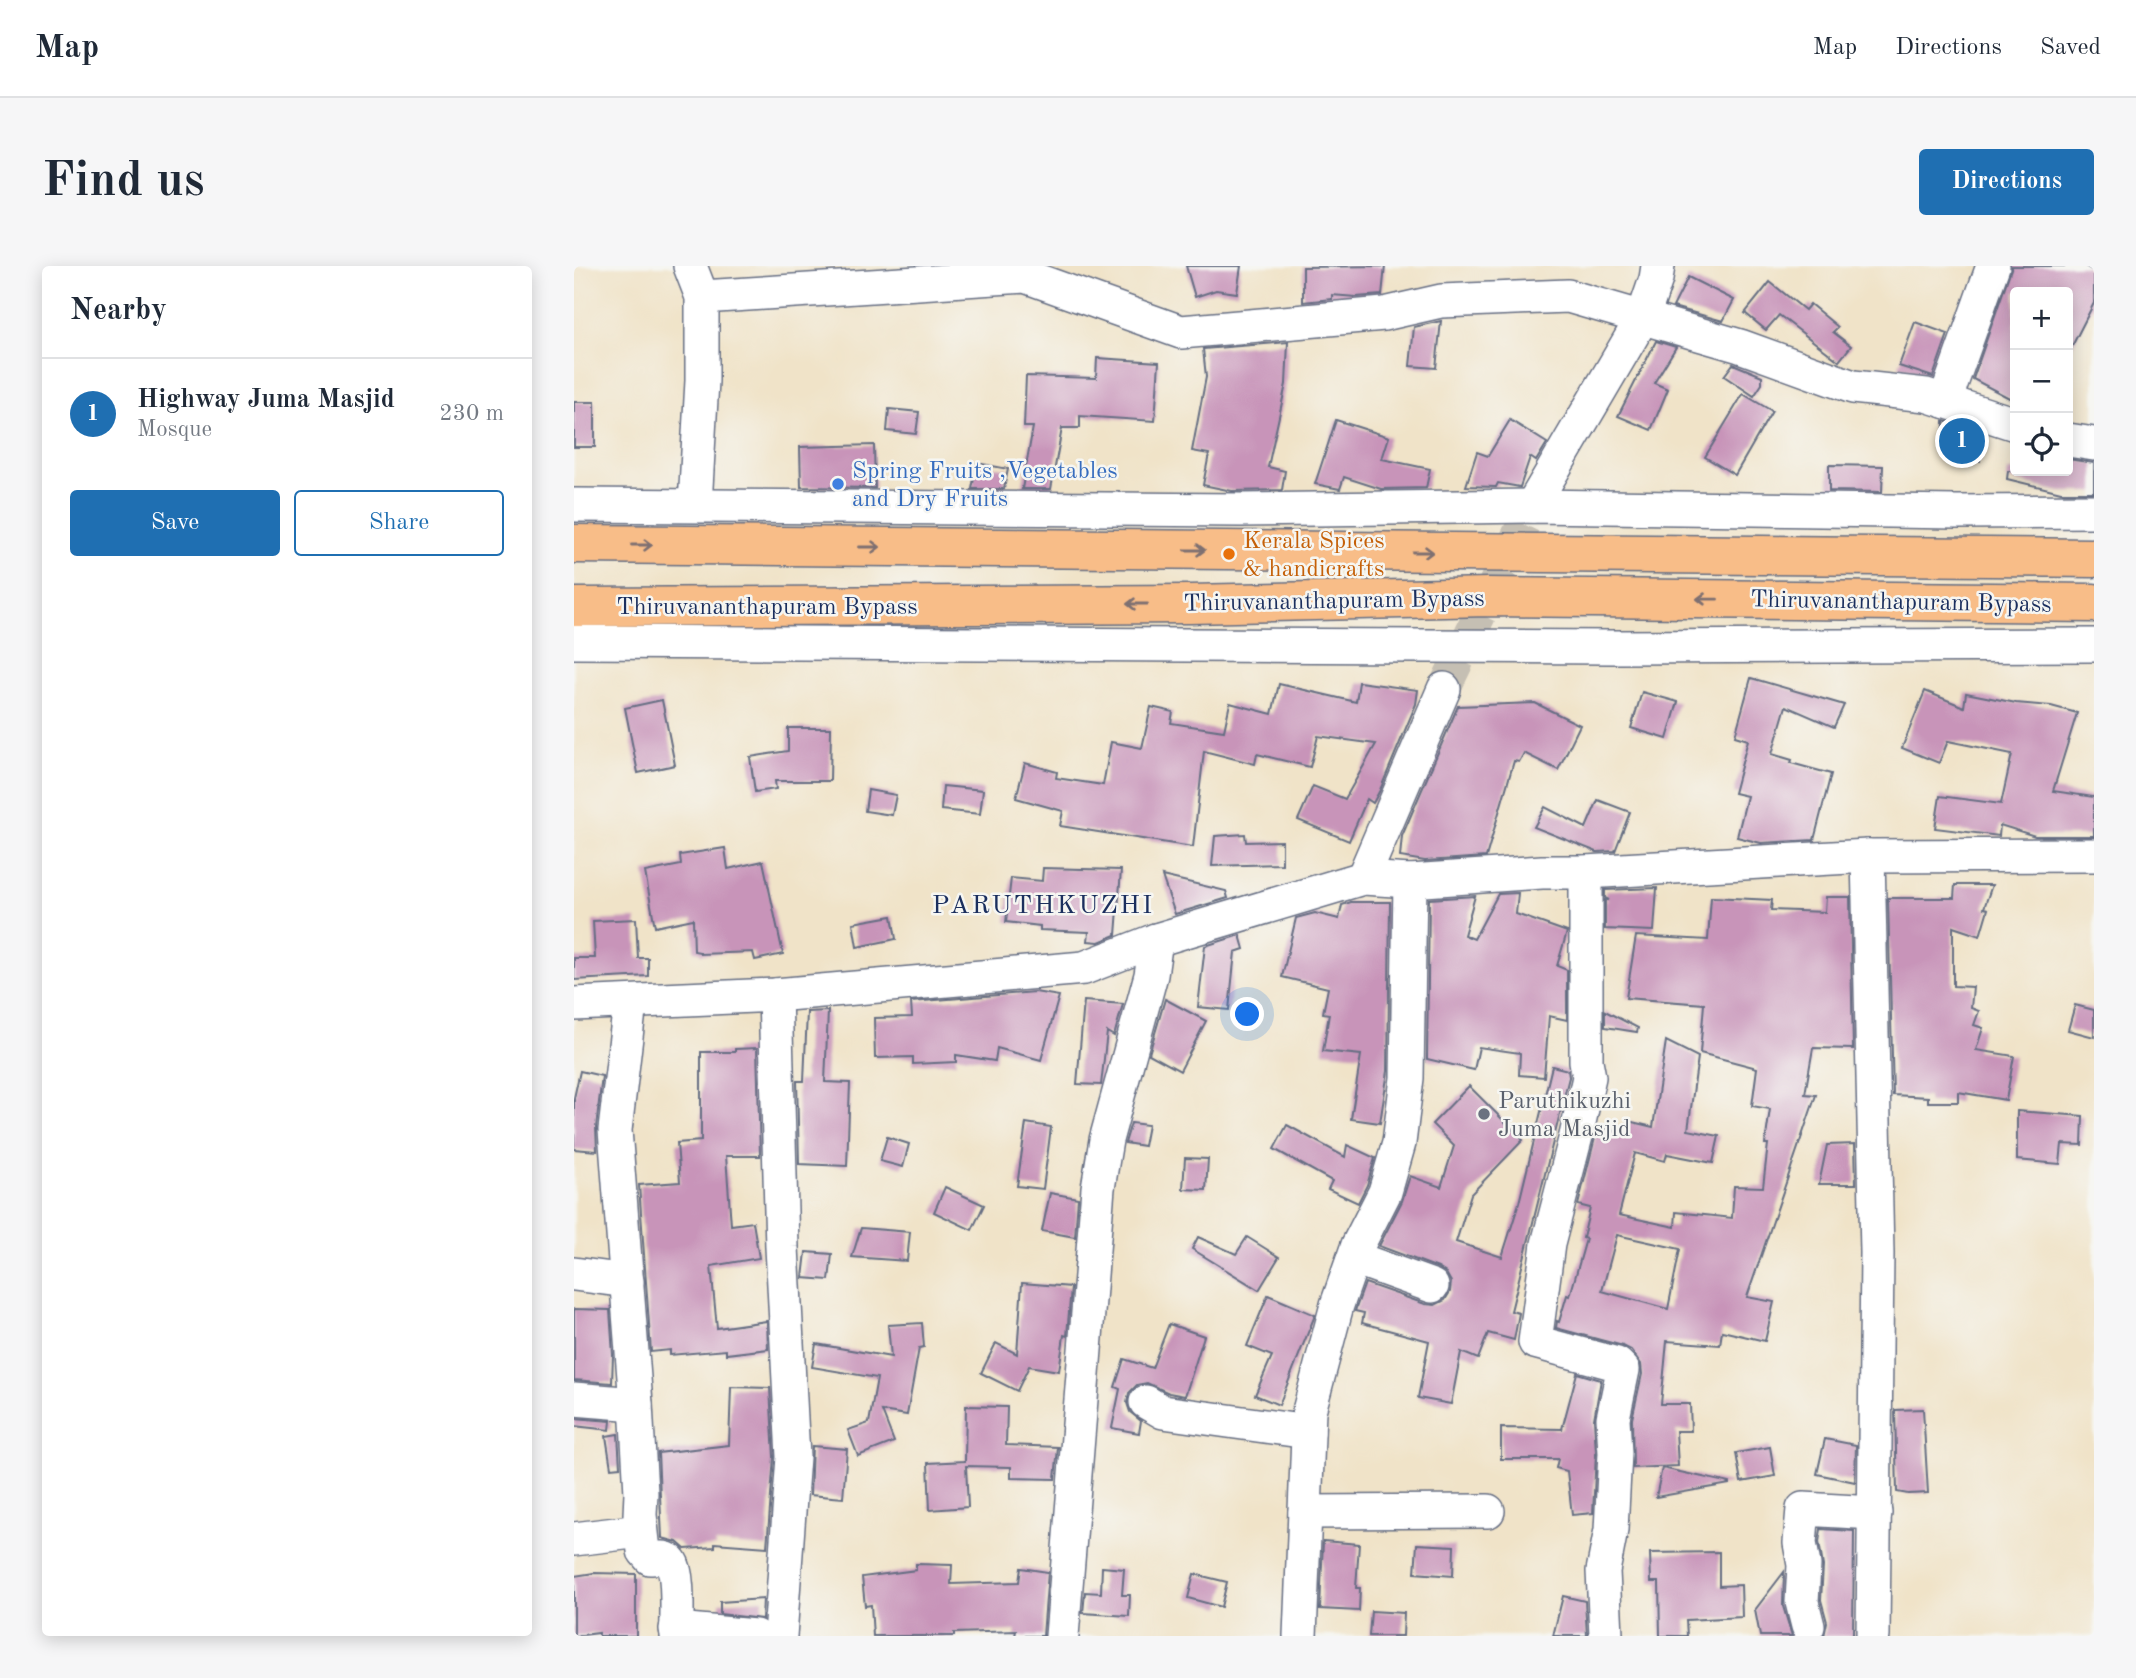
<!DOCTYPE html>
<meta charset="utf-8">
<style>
:root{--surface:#fff;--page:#f6f6f7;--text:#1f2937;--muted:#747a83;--line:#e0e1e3;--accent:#1f6fb2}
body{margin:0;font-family:"Old Standard TT",serif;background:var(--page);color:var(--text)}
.controls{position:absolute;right:21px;top:21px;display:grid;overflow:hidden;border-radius:7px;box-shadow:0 4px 18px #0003}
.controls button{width:63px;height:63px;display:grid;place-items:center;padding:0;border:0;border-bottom:2px solid var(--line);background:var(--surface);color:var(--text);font:35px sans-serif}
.you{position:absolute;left:674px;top:749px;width:24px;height:24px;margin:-18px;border:5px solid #fff;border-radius:50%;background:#1a73e8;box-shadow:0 0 0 10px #1a73e833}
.badge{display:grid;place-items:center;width:46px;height:46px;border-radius:50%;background:var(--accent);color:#fff;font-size:23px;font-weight:700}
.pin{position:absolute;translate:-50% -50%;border:4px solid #fff;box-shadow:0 2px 7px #0006}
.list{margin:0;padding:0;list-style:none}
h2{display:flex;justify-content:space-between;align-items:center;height:91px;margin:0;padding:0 28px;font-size:30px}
h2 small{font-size:23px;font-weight:400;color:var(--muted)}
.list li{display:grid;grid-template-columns:46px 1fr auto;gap:21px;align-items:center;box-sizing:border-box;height:112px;padding:0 28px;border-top:2px solid var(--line)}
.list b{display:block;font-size:26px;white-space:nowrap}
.list p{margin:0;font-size:23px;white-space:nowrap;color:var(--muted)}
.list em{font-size:23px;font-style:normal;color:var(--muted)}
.actions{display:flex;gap:14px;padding:21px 28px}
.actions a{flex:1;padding:16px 0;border:2px solid var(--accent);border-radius:7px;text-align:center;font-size:24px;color:var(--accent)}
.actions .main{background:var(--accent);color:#fff}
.icon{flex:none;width:38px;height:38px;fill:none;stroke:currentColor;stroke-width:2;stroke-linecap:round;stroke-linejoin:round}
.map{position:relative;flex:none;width:1520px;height:1370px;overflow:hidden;border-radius:7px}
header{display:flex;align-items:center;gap:42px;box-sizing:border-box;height:98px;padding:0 35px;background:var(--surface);border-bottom:2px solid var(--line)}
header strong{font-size:33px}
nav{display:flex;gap:38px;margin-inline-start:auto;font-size:24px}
.intro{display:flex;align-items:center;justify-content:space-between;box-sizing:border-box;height:168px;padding:0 42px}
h1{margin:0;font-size:49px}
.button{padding:18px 32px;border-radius:7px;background:var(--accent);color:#fff;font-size:24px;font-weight:700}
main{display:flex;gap:42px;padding:0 42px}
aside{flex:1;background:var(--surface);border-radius:7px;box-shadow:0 4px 18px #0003}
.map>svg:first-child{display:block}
.building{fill:#c894b9;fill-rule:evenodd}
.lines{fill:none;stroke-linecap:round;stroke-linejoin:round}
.minor-tunnel{stroke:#c5bfb3;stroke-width:33;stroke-dasharray:33 17;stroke-linecap:butt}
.minor-casing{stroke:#666e83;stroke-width:36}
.highway-casing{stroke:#666e83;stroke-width:41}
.minor{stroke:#fff;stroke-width:33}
.highway{stroke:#f8bd88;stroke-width:38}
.oneway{stroke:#7e6f71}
.shop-dot{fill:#3f7fe0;stroke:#f6f6f2;stroke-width:2.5}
.food-dot{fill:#e8710a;stroke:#f6f6f2;stroke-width:2.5}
.worship-dot{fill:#6b7280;stroke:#f6f6f2;stroke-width:2.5}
.labels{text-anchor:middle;stroke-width:5;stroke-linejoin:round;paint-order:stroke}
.shop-label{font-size:24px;fill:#366cbe;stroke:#f6f6f2;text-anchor:start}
.food-label{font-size:24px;fill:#c56008;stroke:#f6f6f2;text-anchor:start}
.street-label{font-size:24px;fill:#1b2f5e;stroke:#f6f6f2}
.worship-label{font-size:24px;fill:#5b616d;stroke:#f6f6f2;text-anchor:start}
.neighbourhood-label{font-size:26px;letter-spacing:2px;fill:#1b2f5e;stroke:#f6f6f2}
</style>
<header>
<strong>Map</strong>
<nav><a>Map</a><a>Directions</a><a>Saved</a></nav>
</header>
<div class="intro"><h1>Find us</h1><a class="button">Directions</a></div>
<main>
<aside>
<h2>Nearby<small></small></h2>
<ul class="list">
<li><span class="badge">1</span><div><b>Highway Juma Masjid</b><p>Mosque</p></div><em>230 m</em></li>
</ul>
<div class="actions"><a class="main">Save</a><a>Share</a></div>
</aside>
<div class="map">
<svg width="1520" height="1370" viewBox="0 0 1520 1370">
<rect width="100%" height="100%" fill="#f6f6f2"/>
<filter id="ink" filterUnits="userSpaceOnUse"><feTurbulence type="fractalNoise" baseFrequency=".0143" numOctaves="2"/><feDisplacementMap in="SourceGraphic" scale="14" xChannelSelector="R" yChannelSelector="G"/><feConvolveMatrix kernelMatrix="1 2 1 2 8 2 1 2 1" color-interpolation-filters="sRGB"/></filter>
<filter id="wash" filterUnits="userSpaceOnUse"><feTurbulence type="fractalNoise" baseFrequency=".00686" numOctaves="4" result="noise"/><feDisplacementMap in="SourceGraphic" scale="28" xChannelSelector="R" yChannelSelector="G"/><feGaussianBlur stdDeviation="1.57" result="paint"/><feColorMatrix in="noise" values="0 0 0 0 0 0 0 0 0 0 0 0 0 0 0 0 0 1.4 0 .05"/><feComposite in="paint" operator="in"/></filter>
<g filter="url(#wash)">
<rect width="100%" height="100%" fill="#f0e3c8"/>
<g id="blocks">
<g class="building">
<path d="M612 0H667L663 27 642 24 621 31Z"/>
<path d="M811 0 808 29 782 31 758 29V33L729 36V1Z"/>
<path d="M1438 0H1511L1520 5V37L1494 88V26H1441V135L1399 113Z"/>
<path d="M1114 11 1160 34 1149 55 1099 41Z"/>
<path d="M1196 16 1231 44 1236 38 1264 61 1259 66 1277 80 1265 95 1205 49 1192 64 1171 47Z"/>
<path d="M867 55 862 102 836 100 840 61Z"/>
<path d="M1341 56 1374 68 1359 111 1325 100Z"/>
<path d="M1082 75 1102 81 1080 117 1094 123 1077 164 1044 150Z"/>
<path d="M714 76 712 118 694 201 711 205 708 224 658 225 629 219 635 188 618 185 632 111 629 83Z"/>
<path d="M523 92 585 96 581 155 506 150V162H488L477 223H448L459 161H450L452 110 522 112Z"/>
<path d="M1159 98 1188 110V118L1180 130 1150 110Z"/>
<path d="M1169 128 1198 145 1161 209 1131 191Z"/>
<rect x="0" y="136" width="21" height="45"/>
<path d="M315 143 345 146 342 168 313 165Z"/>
<path d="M762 154 815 171 808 193 856 203 852 222 807 223 770 211 766 223 741 218Z"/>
<path d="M936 154 973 177 962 195 956 191 946 221 924 217 922 221 892 220 903 186 914 190Z"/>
<path d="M1370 155 1406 167V195L1369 194Z"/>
<path d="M300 179 301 222 227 221 226 181Z"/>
<path d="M1494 193 1520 197V226H1487L1433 213 1434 205H1494Z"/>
<path d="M403 197 434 203 430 223H398Z"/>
<path d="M1255 199 1309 200 1308 226 1255 225Z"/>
<path d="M1177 412 1270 439 1260 461 1212 440 1198 488 1218 494 1217 497 1257 508 1240 574 1187 577 1163 571 1173 530 1160 527 1174 474 1161 470Z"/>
<path d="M785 416 844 424 842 438 806 524 799 537 793 533 775 575 724 554 739 520 771 533 802 478 744 470 736 501 683 488 681 498 630 485 619 581 486 560 489 545 442 532 451 497 483 506 482 512 529 519 537 476 568 482 577 441 599 446 597 457 650 465 656 437 698 448 705 418 782 436Z"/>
<path d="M1351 425 1390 441 1392 427 1442 437 1477 440 1503 447 1479 525 1520 531V570H1461L1426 559 1425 570 1361 562 1366 530 1427 538 1438 488 1374 475 1365 497 1328 482Z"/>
<path d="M1068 426 1104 436 1093 473 1057 462Z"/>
<path d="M88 434 101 499 64 507 51 442Z"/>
<path d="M961 437 1006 459 984 504 950 487 945 496 940 495 912 591 851 595 826 591 828 570 884 440Z"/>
<path d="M214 462H257L256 515H201L202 523 181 526 176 491 214 485Z"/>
<path d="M369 520 409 524 406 548 367 544Z"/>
<path d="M294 524 322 529 318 549 291 545Z"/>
<path d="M1024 534 1056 546 1041 585 1023 586 960 561 971 541 1012 562Z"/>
<path d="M671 568 672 576 708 575V598L638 600 641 570Z"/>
<path d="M151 582 154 603 189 595 209 688 181 694 179 686 126 688V686L120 685 119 653 81 661 71 606 107 599 106 589Z"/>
<path d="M469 602 547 604 542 669 525 676 514 675 515 666 466 664V660L432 656 437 612 468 615Z"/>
<path d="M588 610 652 625 654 632 601 648Z"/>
<path d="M1381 619H1418L1410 642 1414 643 1406 670 1379 661V720L1399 721 1397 742 1405 745 1400 759 1409 762 1402 784 1440 790 1432 834 1384 826V836H1354V831L1319 829 1314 632H1380Z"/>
<path d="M1083 622 1080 665 1031 663V634H1035L1031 632V624Z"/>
<path d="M944 627 942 648 993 666 983 700 993 704V754L975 750 970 811 945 809 946 787 905 781 900 804 853 793 855 633 901 630 890 669 900 673 924 628Z"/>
<path d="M1137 631 1198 634 1197 644 1251 646 1252 631H1276L1279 783 1239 782 1231 828 1242 829 1173 1031 1200 1036 1191 1075 1148 1065 1146 1079 1093 1075 1087 1138H1116L1117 1165H1102L1104 1200 1059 1202 1058 1153 1068 1108 1067 1098 1057 1084 1049 1080 982 1062 983 1055 985 1056 993 1029 996 1030 1012 973 1009 972 1016 942 1004 939 1024 860 1051 868 1054 855 1079 861 1092 775 1124 791 1114 864 1145 870 1139 897 1093 888 1091 895 1061 887 1045 949 1101 961 1102 946 1158 952 1160 920 1189 921 1194 878H1191L1196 843 1178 840 1183 802 1126 787 1130 738 1052 732 1062 670 1134 674ZM1043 969 1106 983 1094 1043 1028 1025Z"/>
<path d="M777 636H816L814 805 806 857 777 853 787 789 749 785 755 748 749 747 754 722 708 711 722 652 741 647 765 653 768 639Z"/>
<path d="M318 650 322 673 283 681 279 657Z"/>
<path d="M62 653 64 692H74V710L0 714V692H21L19 655Z"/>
<path d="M666 669 670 683 661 686 655 744 624 741 631 680Z"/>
<path d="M461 726 485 730 467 794 423 782 421 795 382 789V796L339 798V791L301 792 300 752 338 751 337 736Z"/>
<path d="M591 733 632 755 606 805 575 788Z"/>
<path d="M510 735 549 738 540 770 533 766 527 819 503 818Z"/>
<path d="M1501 739 1520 744V771L1494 764Z"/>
<path d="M254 745 251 816 276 817 273 900 225 898 223 815H230L233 746Z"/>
<path d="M1031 745 1064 762 1063 766 1031 761Z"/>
<path d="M183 782 186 890H152L157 959 179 956 185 992 137 1000 143 1062 193 1055 194 1083 152 1088V1084L96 1089V1084L77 1086 65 919 106 916 103 877 127 875V786H161V783Z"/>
<path d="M978 800 994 804 995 811 937 1045 945 1047 940 1074 914 1067 904 1093 887 1086 877 1138 844 1132 855 1075 788 1057 790 1047 781 1045 791 1017 851 1038 861 1039 871 1034 876 1026 877 1016 872 1007 864 1002 805 980 828 935 836 910 867 921 880 880 858 858 895 820 949 874 897 928 882 976 928 991 945 937Z"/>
<path d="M6 805 28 810 22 862 23 885 0 883V832Z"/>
<path d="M1443 845 1509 850 1508 879 1488 878 1486 898 1443 894Z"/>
<path d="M452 857 477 861 469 923 443 920Z"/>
<path d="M557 857 574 859 570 880 551 877Z"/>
<path d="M713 859 771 891 773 879 801 892 793 919 784 937 754 923 758 915 700 883Z"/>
<path d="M313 871 335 878 329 901 306 895Z"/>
<path d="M1281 878 1282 918H1245L1253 879Z"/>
<path d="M611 892 634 893 632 924 609 923Z"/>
<path d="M371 921 410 939 398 964 360 946Z"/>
<path d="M476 927 504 932 501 971 468 965Z"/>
<path d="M287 962 336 966 333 995 278 991Z"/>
<path d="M624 971 662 988 673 971 705 991 685 1024 618 983Z"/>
<path d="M232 986 258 988 255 1014 229 1012Z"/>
<path d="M448 1017 497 1021 493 1070 490 1069 485 1105 455 1100 443 1125 407 1107 422 1077 443 1088Z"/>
<path d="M694 1029 741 1049 705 1139 681 1129 698 1090 673 1080Z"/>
<path d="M0 1043 36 1044 39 1089 38 1117 0 1114Z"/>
<path d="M348 1057 350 1081 345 1082 333 1149 308 1145 320 1176 284 1190 274 1164 295 1157 303 1112 238 1101 242 1078 317 1091 314 1059Z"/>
<path d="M595 1058 630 1070 611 1130 595 1127 573 1117 563 1119 555 1127 553 1137 556 1146 567 1155 565 1167 538 1162 546 1123 541 1121 550 1093 578 1102Z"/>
<path d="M1003 1107 1027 1114 1020 1153 1022 1187 1019 1247 998 1249 993 1205 982 1202 984 1193H927V1162L988 1163Z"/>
<path d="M157 1121 196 1122 200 1191 193 1281 141 1277V1281L111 1283 103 1276 88 1272 84 1187 155 1179Z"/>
<path d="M392 1140 433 1141 432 1179 484 1181 481 1213 437 1212V1201L392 1200 394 1241 356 1244 354 1197 391 1195Z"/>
<path d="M1349 1143 1354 1227 1334 1228 1323 1226 1321 1144Z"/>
<path d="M0 1152 37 1155 36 1164 0 1160Z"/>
<path d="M44 1168 46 1201 37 1202 32 1170Z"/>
<path d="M1251 1173 1282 1179 1281 1216 1243 1208Z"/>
<path d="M238 1180 273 1183 269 1232 236 1229Z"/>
<path d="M1196 1181 1201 1210 1167 1216 1162 1187Z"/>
<path d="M1088 1202 1156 1217V1218L1082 1231Z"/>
<path d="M1247 1263 1280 1265 1279 1370H1250L1253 1356 1247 1334 1249 1300 1245 1276Z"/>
<path d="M749 1275 785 1278 782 1322H786L785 1345 746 1343Z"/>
<path d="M843 1278 880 1280 879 1310 841 1307Z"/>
<path d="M1145 1286V1320L1167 1319 1168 1351 1112 1354 1113 1370H1086L1085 1316H1077L1076 1287Z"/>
<path d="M342 1298 378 1299 377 1318 445 1316 447 1302 474 1306 469 1370H441L442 1365 380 1367V1370H299L297 1339 291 1340 288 1311 342 1304Z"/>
<path d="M528 1301 550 1303 548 1329H556L555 1350 509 1347 511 1326 527 1327Z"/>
<path d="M1210 1306 1209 1340 1218 1370H1186L1181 1344Z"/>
<path d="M20 1307 62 1308V1370H25V1367L0 1370V1310Z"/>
<path d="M620 1308 653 1316 647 1341 614 1332Z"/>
<path d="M989 1330 1011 1335 1013 1370H979Z"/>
<path d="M189 1333 188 1353 146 1348V1336Z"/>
<path d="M797 1345 830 1347 829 1370H795Z"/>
</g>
</g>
</g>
<g filter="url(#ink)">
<use href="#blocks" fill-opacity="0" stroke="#666e83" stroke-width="2"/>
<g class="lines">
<path class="minor-tunnel" d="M870 423 958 240"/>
<defs>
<g id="minor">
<path d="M116 0 128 31V115L121 239"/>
<path d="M128 31 451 10 607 66 810 48 867 35 994 30 1166 80 1279 121 1352 129 1441 158"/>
<path d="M1371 135 1419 0"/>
<path d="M1494 174 1520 178"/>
<path d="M0 239 667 244 958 240 1383 246 1520 245"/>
<path d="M958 240 1069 51 1082 13 1084 0"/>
<path d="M0 376 1041 381 1520 379"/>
<path d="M1294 590 1303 987 1299 1370"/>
<path d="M1012 606V795L1015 811 1002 870 974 978 961 1076 1043 1098 1049 1104 1039 1152 1041 1187 1037 1264 1029 1305 1032 1369"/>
<path d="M789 612 870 423"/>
<path d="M201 729 208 981 219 1191 206 1370"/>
<path d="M56 737 41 864 62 1138 67 1227 66 1249 70 1285 76 1292C83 1292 93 1290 97 1296 106 1309 102 1354 103 1370"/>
<path d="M0 738 201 729 510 702 582 674 789 612 836 615 968 606H1012L1294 590 1520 589"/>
<path d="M780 992 858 1020"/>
<path d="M0 1008 53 1015"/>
<path d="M0 1133 62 1138"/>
<path d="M572 1136 589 1146 734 1166"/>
<path d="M731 1246 914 1245"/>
<path d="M0 1273 67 1265"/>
<path d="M1234 1360 1228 1336 1230 1299 1226 1277 1229 1243 1301 1247"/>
<path d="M102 1363 181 1370"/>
<path d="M488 1370 524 922 532 874 577 709 582 674"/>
<path d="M726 1370 735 1145 763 1039 784 979 811 926 825 877 833 812 836 615"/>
</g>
<g id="highway">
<path d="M0 278 1520 292"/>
<path d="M0 341 616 338 914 331 1520 337"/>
</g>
</defs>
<use href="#minor" class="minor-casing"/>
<use href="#highway" class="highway-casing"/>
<use href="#minor" class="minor"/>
<use href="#highway" class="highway"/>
</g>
<defs><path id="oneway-shaft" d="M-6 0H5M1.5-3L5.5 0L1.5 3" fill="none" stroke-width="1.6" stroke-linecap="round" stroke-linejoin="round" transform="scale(1.75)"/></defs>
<g class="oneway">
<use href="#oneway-shaft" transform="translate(68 279)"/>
<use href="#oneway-shaft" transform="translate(296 281)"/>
<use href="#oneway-shaft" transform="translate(621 284)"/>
<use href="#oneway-shaft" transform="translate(849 286)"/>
<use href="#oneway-shaft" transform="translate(1133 333) rotate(-179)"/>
<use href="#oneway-shaft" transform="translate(563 338) rotate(180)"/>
</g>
</g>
<circle class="shop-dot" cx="264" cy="218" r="7"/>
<circle class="food-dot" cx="655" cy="288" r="7"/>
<circle class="worship-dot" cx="910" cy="848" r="7"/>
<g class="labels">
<g class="shop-label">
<text x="278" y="212">Spring Fruits ,Vegetables<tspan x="278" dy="28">and Dry Fruits</tspan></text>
</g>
<g class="food-label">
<text x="669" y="282">Kerala Spices<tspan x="669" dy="28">&amp; handicrafts</tspan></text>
</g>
<g class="street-label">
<text transform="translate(760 334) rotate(-1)" y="8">Thiruvananthapuram Bypass</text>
<text transform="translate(1327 335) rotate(1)" y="8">Thiruvananthapuram Bypass</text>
<text x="193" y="348">Thiruvananthapuram Bypass</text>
</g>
<g class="worship-label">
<text x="924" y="842">Paruthikuzhi<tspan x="924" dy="28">Juma Masjid</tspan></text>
</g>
<g class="neighbourhood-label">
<text x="469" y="647">PARUTHKUZHI</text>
</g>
</g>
</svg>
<div class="controls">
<button>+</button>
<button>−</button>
<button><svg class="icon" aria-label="locate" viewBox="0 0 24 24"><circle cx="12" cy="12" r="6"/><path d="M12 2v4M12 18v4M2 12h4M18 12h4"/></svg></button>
</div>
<div class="you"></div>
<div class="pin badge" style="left:1388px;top:175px">1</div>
</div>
</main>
